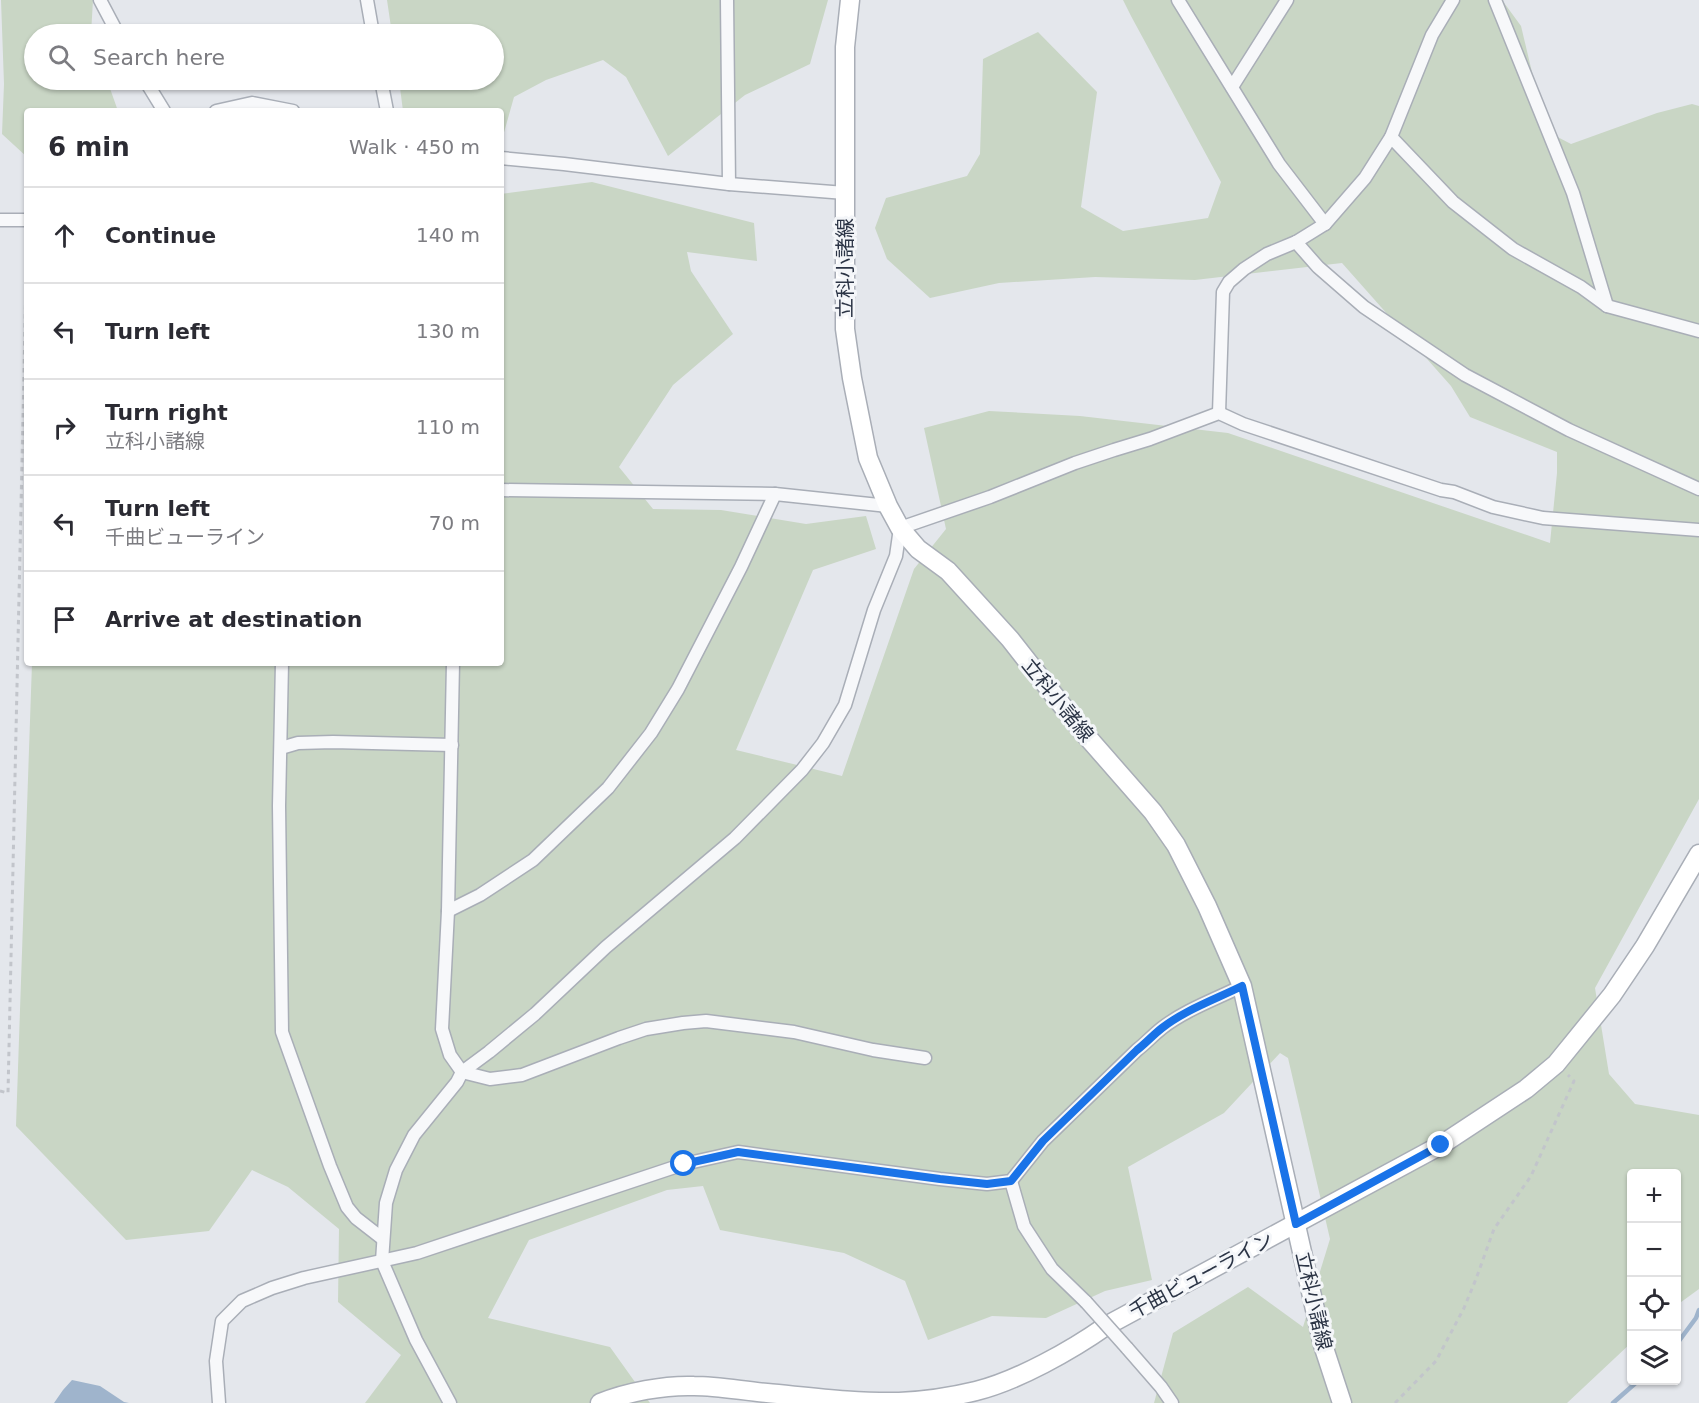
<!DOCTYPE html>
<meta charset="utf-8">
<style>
:root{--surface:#fff;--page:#f7f7f7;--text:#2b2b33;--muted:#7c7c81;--line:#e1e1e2}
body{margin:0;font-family:"DejaVu Sans","Noto Sans JP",sans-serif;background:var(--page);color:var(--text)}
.controls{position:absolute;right:18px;bottom:18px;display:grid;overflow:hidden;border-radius:6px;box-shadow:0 2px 4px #0004}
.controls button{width:54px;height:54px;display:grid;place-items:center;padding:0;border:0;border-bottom:2px solid var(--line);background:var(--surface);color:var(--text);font:30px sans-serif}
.stop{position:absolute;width:18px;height:18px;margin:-14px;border:4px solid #1a73e8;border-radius:50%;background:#fff}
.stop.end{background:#1a73e8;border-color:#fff;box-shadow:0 2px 6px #0008}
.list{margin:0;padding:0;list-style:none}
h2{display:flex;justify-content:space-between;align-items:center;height:78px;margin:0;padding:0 24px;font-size:26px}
h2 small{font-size:20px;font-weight:400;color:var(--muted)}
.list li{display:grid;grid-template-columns:39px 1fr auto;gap:18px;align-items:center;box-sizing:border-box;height:96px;padding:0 24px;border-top:2px solid var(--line)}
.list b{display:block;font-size:22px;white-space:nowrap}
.list p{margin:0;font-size:20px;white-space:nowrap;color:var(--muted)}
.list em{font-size:20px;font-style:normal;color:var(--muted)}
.icon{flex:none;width:33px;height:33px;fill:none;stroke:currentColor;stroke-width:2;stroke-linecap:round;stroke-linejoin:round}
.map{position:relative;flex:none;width:1699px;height:1403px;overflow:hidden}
.search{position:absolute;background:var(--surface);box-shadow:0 2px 4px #0004;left:24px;top:24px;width:480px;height:66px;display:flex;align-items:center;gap:15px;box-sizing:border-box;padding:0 21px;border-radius:33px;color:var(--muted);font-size:22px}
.panel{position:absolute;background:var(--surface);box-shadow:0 2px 4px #0004;left:24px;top:108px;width:480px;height:558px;border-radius:6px}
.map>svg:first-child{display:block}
.green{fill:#c9d6c5}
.water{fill:#9fb4cc}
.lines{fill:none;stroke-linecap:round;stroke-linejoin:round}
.stream{stroke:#9fb4cc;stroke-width:4.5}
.street-casing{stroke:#a9aeb7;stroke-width:15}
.secondary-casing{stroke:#a9aeb7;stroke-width:21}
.path{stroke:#c2c5cb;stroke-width:3;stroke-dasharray:4.5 4.5;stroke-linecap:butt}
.street{stroke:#f7f8fa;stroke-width:12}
.secondary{stroke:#fff;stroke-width:18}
.street-bridge-casing{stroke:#a9aeb7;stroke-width:15;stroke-linecap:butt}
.street-bridge{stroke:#f7f8fa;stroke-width:12}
.route{stroke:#1a73e8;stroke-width:8}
.labels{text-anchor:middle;stroke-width:6;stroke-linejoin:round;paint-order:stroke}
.street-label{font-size:20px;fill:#2b3445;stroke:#f4f6f9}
</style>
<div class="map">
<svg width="1699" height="1403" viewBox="0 0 1699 1403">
<rect width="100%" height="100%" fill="#e4e7ec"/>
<g class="green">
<path d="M1 0H93L91 34H34V80H107L118 111H27V157L2 134 4 84Z"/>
<path d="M387 0H828L810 64 745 95 668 156 626 77 603 60 546 80 514 97 501 143V111H403L399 80H494V34H392Z"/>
<path d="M1123 0H1502L1521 26 1546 131 1571 144 1657 113 1692 104 1699 106V799L1595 988 1609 1074 1635 1104 1699 1115V1289L1677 1305 1676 1174H1632L1631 1343 1567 1403H1154L1173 1333 1248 1287 1303 1327 1330 1239 1288 1058 1280 1053 1224 1113 1128 1167 1152 1280 1105 1291 1046 1318 992 1316 928 1340 905 1281 844 1253 720 1230 703 1186 667 1190 529 1240 488 1318 610 1347 650 1403H365L401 1355 338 1302 339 1229 288 1187 252 1170 209 1231 126 1240 16 1126 32 663H501V194L592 182 754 223 757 261 687 252 691 271 733 334 673 385 619 467 653 509 721 510 806 524 866 516 876 549 813 570 736 750 842 776 914 569 946 529 924 428 989 411 1080 416 1228 433 1550 543 1557 473V452L1470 417 1451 386 1342 263 1195 280 1095 277 999 283 930 298 887 259 875 228 886 198 967 176 980 154 983 59 1038 32 1097 92 1081 207 1123 231 1208 218 1221 182 1131 16Z"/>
</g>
<path class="water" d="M72 1380 100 1386 124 1402 129 1403H54L63 1390Z"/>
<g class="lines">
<g class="stream">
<path d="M1676 1345 1696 1318 1699 1310"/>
<path d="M1613 1403 1639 1380"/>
</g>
<defs>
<g id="street">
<path d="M100 0 118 34"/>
<path d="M367 0 373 34"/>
<path d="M727 0 729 184"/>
<path d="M1178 0 1279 164 1325 224"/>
<path d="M1495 0 1573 193 1607 306"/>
<path d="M145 80 164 111"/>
<path d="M381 80 387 111"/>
<path d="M1232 87 1287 0"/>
<path d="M216 111 252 103 293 111"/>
<path d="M1391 137 1453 202 1513 249 1581 287 1607 306 1699 331"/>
<path d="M501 158 564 164 729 184 845 193"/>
<path d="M0 220H27"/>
<path d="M1296 242 1318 267 1364 307 1465 375 1569 430 1699 489"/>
<path d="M1219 413 1223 292 1229 282 1244 269 1267 254 1296 242 1325 224 1365 178 1391 137 1432 35 1453 0"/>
<path d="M501 490 775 494 888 506"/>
<path d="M282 663 279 806 282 1032 330 1166 347 1207 356 1218 383 1239"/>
<path d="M453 663 448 911 442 1029 450 1055 462 1072 490 1079 522 1075 619 1038 646 1029 683 1023 706 1021 794 1032 873 1050 925 1058"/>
<path d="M281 748 298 743 333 742 452 745"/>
<path d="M448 911 480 895 533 860 608 788 651 733 678 689 741 567 775 494"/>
<path d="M1011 1181 1024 1226 1052 1269 1086 1302"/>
<path d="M1127 1348 1161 1387 1172 1403"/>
<path d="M219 1403 216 1361 222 1321 242 1301 272 1288 304 1278 417 1253 684 1164 738 1152 940 1179 987 1184 1011 1181 1043 1141 1137 1050C1146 1043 1153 1035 1162 1028 1185 1010 1216 999 1242 986"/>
<path d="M450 1403 416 1340 382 1261 386 1203 396 1170 414 1135 457 1082 462 1072 489 1052 535 1014 606 947 735 838 802 770 823 743 845 705 874 610 896 556 900 528 990 497 1075 463 1114 450 1150 439 1219 413 1243 424 1441 490 1454 492 1493 507 1543 518 1699 530"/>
</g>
<g id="secondary">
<path d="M850 0 845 47V329L852 378 868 458 888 506 900 528 918 549 948 571 1010 639 1083 732 1153 812 1176 845 1207 906 1242 986 1323 1345 1342 1403"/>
<path d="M600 1403C627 1392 664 1385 694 1386 718 1386 743 1391 767 1393 810 1397 855 1403 899 1402 924 1401 951 1397 976 1391 1017 1381 1072 1350 1106 1326L1441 1145 1526 1089 1556 1064 1612 995 1645 946 1699 854"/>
</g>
</defs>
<use href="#street" class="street-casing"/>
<use href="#secondary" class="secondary-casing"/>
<g class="path">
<path d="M0 1091 8 1093 27 235"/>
<path d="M1395 1403 1436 1361 1464 1308 1476 1279 1494 1229 1531 1176 1574 1081 1568 1075"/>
</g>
<use href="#street" class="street"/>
<use href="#secondary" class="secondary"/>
<defs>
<path id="street-bridge" d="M1086 1302 1127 1348"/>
</defs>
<use href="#street-bridge" class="street-bridge-casing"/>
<use href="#street-bridge" class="street-bridge"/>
</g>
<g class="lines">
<path class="route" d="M684 1164 738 1152 940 1179 987 1184 1011 1181 1043 1141 1137 1050C1146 1043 1153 1035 1162 1028 1185 1010 1216 999 1242 986L1296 1224 1441 1145"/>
</g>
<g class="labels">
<g class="street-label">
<text transform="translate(845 268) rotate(-90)" y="7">立科小諸線</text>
<text transform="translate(1058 700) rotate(51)" y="7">立科小諸線</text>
<text transform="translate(1201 1275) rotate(-28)" y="7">千曲ビューライン</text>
<text transform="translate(1314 1301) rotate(77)" y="7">立科小諸線</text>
</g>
</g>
</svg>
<div class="controls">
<button>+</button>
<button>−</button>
<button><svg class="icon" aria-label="locate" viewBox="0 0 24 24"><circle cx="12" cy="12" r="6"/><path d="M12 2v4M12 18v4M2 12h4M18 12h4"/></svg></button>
<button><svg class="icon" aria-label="layers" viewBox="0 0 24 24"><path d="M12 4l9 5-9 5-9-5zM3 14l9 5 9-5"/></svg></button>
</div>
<div class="stop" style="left:684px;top:1164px"></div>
<div class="stop end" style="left:1441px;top:1145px"></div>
<div class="search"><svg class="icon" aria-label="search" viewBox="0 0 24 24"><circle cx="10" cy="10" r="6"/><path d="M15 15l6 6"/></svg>Search here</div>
<section class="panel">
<h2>6 min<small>Walk · 450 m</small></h2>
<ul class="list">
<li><svg class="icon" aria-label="ahead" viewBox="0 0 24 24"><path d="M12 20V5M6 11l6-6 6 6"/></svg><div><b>Continue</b></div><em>140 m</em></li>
<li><svg class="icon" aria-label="left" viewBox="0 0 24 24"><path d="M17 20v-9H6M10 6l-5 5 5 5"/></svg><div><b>Turn left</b></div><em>130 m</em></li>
<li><svg class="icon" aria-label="right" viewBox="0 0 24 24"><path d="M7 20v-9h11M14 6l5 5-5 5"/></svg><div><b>Turn right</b><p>立科小諸線</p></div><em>110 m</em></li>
<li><svg class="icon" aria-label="left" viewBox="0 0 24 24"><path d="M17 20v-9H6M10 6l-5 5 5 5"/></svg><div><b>Turn left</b><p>千曲ビューライン</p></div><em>70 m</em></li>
<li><svg class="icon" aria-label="arrive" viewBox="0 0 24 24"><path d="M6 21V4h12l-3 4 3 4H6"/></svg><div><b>Arrive at destination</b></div></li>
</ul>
</section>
</div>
